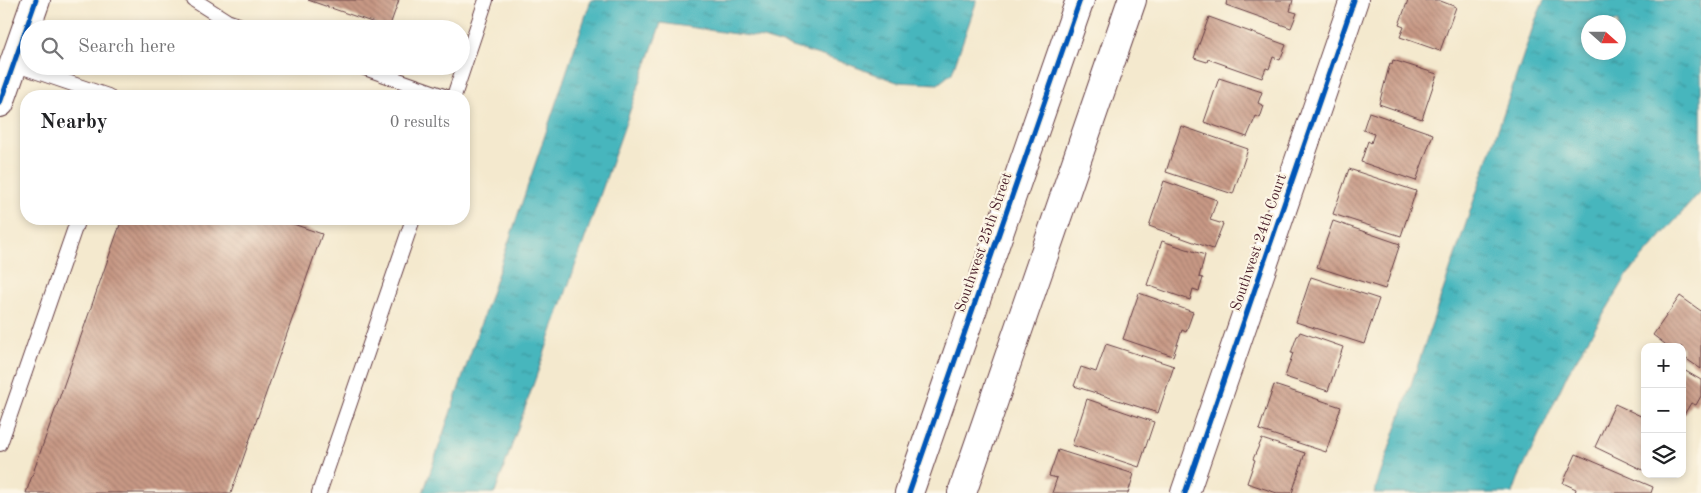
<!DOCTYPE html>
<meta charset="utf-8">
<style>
:root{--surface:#fff;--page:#f2f2f2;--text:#202124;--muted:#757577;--line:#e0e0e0}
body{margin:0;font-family:"Old Standard TT",serif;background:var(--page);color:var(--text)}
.controls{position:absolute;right:15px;bottom:15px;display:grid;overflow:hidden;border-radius:10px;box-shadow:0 2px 8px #0003}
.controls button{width:45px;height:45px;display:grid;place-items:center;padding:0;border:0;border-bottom:1px solid var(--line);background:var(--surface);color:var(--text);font:25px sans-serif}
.compass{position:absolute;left:1581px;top:15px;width:45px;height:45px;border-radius:50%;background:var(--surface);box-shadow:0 2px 8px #0003;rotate:111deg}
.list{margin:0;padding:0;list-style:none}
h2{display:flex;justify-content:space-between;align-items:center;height:65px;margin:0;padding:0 20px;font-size:21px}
h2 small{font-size:16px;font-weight:400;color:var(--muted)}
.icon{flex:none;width:28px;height:28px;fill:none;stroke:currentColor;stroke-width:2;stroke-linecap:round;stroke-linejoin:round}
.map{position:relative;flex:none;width:1701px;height:493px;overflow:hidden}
.search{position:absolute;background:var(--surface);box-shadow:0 2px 8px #0003;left:20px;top:20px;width:450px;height:55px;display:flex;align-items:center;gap:12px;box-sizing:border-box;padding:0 18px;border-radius:28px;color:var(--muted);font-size:19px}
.panel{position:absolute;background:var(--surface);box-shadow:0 2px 8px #0003;left:20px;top:90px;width:450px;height:135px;border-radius:20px}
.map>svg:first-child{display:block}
.water{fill:url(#water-ripples);stroke:#486a74;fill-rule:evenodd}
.building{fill:url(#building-back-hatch)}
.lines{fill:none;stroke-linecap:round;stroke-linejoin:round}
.service-casing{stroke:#643d43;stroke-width:16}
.minor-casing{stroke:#643d43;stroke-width:30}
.tertiary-casing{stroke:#643d43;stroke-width:30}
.service{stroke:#fff;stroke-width:14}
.minor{stroke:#fff;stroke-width:28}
.tertiary{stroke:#fff;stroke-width:28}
.cycleway-casing{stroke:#fcf5e5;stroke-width:8}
.cycleway{stroke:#0057b8;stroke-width:5}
.labels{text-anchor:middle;stroke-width:4.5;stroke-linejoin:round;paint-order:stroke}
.street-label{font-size:15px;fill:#4a1f2b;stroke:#fcf5e5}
</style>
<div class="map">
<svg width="1701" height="493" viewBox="0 0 1701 493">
<defs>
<pattern id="water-ripples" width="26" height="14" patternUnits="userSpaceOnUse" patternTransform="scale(1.25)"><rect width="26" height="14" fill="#46b6bd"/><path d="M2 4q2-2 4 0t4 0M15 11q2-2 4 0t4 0" fill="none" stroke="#3c939a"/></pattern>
<pattern id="building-back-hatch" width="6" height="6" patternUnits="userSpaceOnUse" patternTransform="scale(1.25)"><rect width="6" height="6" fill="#c89985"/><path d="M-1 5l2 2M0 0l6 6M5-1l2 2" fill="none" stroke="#a47c6d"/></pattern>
</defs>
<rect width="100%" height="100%" fill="#fcf5e5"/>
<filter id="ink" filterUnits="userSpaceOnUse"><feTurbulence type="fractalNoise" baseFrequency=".02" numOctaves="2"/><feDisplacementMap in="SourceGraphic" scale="10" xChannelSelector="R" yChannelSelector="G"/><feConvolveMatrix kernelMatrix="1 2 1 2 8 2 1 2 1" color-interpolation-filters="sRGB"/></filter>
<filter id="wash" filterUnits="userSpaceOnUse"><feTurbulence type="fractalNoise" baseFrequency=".0096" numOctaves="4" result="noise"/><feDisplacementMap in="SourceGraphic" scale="20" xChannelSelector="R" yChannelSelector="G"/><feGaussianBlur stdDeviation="1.12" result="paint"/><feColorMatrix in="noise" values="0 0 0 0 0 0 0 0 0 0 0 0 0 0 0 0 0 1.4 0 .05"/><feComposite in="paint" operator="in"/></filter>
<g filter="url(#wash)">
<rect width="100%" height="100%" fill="#f4e9ce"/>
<g class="water">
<path d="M591 0H977L952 73 938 84 897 82 842 62 763 38 661 23 495 493H423Z"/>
<path d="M1544 0H1701V191L1628 274 1568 373 1518 479 1513 493H1374L1535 21ZM1588 22H1618V52H1588Z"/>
</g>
<g id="blocks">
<g class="building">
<path d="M308 0H399L389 28Z"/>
<path d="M1227 0H1293L1290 11 1297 13 1291 28 1226 5Z"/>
<path d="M1408 0H1438L1456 7 1440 51 1400 37 1404 27 1399 25Z"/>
<path d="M1209 17 1286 45 1280 60 1273 57 1269 69 1266 68 1262 78 1208 59 1207 62 1194 58Z"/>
<path d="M1393 60 1437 74 1422 119 1379 104 1390 63 1392 64Z"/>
<path d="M1219 78 1262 92 1258 103 1264 106 1260 118 1256 116 1247 137 1204 122Z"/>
<path d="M1369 112 1433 134 1416 181 1361 162 1368 141 1371 143 1374 134 1363 130Z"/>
<path d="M1181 126 1248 149 1233 194 1166 172Z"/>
<path d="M1349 169 1416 191 1401 236 1333 214Z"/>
<path d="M1164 181 1217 200 1210 220 1223 224 1213 249 1149 226Z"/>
<path d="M122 219H279L322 234 231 493H26Z"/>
<path d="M1333 221 1400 244 1385 289 1317 267Z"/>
<path d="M1162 241 1205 255 1199 277 1203 278 1199 291 1193 289 1190 300 1147 285Z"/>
<path d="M1311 277 1379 299 1364 344 1296 322Z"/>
<path d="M1139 293 1193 312 1186 332 1182 330 1173 356 1123 339Z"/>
<path d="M1680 296 1701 311V369L1682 356V347H1669L1653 335Z"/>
<path d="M1300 332 1343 347 1328 391 1285 377 1293 353H1291L1297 336H1298Z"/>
<path d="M1106 344 1174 366 1158 413 1074 386 1081 367 1096 372Z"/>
<path d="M1682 369 1701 380V396L1696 405 1691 403 1682 418Z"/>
<path d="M1274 385 1341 407 1326 452 1259 430Z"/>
<path d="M1087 399 1154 422 1139 467 1072 445Z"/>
<path d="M1615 404 1645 418V471L1595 447Z"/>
<path d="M1262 439 1305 453 1292 493H1277L1247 483 1255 460 1253 459Z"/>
<path d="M1058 450 1134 474 1128 493H1052L1057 478 1049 476Z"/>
<path d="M1576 454 1653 487 1651 493H1575L1576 489 1563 483Z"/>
</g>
</g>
</g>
<g filter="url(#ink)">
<use href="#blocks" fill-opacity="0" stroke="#643d43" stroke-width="1"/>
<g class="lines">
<defs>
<g id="service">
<path d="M194 0 227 21 250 29"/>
<path d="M14 64 108 96"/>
<path d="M359 66 444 96"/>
<path d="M454 96 486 0"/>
<path d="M0 444 78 219"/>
<path d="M319 493 413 219"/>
</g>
<g id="minor">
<path d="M0 103 36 0"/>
<path d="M1185 493 1354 0"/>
</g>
<g id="tertiary">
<path d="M909 493 1080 0"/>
<path d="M962 493 1132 0"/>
</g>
</defs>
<use href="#service" class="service-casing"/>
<use href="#minor" class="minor-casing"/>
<use href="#tertiary" class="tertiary-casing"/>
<use href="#service" class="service"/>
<use href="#minor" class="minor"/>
<use href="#tertiary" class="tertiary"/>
<defs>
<g id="cycleway">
<path d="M0 103 36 0"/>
<path d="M909 493 1080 0"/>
<path d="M1185 493 1354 0"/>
</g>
</defs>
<use href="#cycleway" class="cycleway-casing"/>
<use href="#cycleway" class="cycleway"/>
</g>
</g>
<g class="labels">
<g class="street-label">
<text transform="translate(983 242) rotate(-71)" y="5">Southwest 25th Street</text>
<text transform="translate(1258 242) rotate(-71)" y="5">Southwest 24th Court</text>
</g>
</g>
</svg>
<div class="controls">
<button>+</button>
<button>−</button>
<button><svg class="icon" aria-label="layers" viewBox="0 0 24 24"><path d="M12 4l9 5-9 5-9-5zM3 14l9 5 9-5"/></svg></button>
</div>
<svg class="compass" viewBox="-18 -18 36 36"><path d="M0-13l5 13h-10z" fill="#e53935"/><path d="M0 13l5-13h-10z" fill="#757577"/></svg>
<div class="search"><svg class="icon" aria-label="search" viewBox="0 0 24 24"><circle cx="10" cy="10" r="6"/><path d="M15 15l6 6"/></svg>Search here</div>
<section class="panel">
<h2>Nearby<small>0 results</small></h2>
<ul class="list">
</ul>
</section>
</div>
